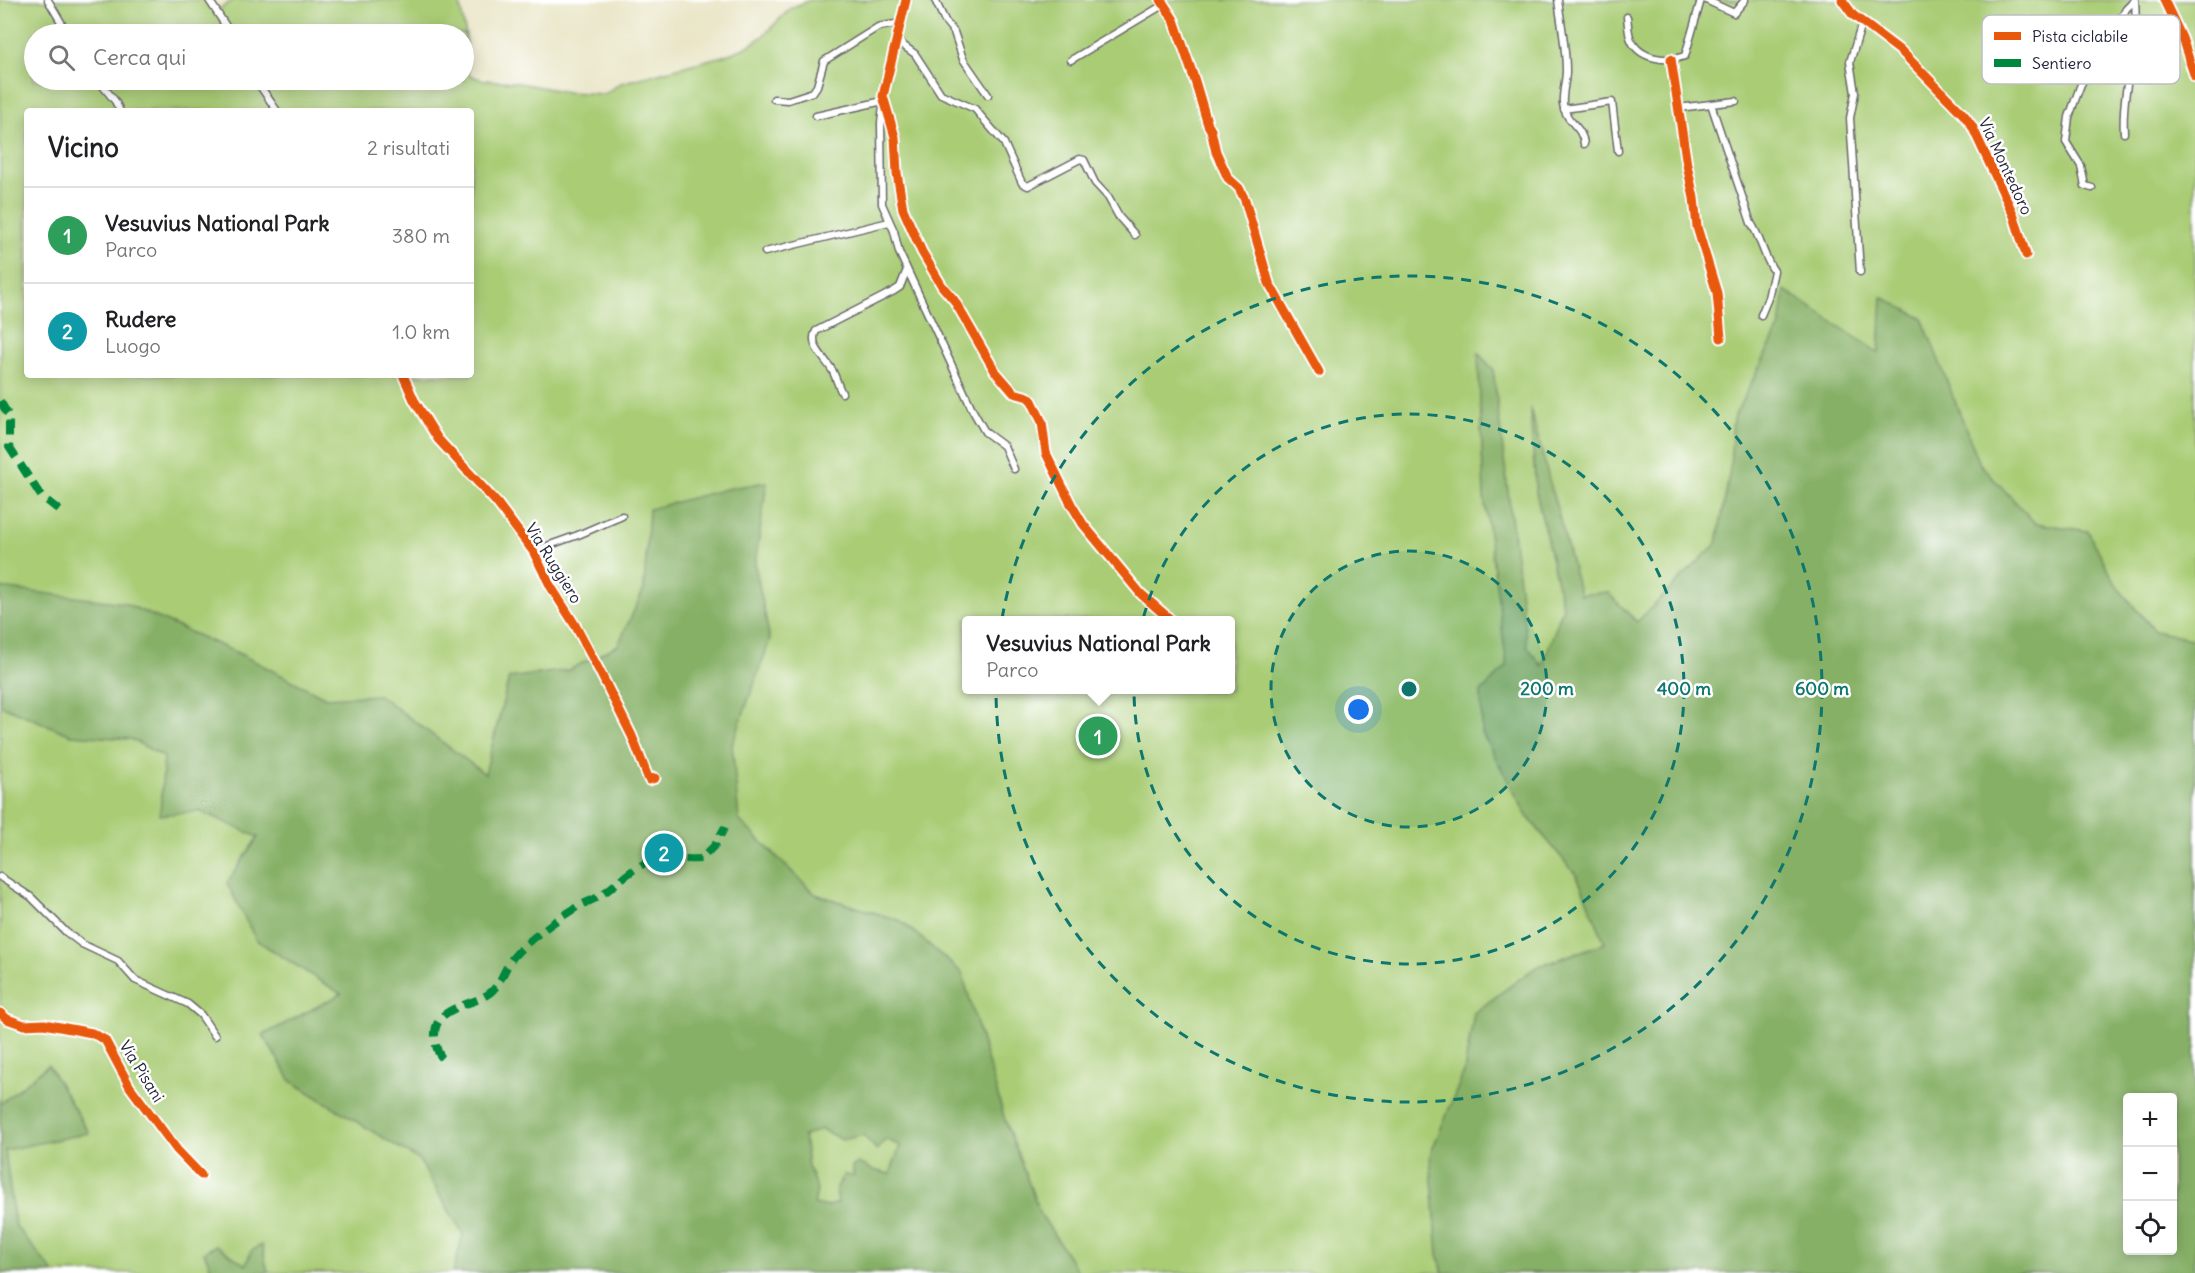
<!DOCTYPE html>
<html lang="it">
<meta charset="utf-8">
<style>
:root{--surface:#fff;--page:#f6f6f6;--text:#202124;--muted:#757577;--line:#e0e0e0;--accent:#0b8043}
body{margin:0;font-family:Delius,sans-serif;background:var(--page);color:var(--text)}
.controls{position:absolute;right:18px;bottom:18px;display:grid;overflow:hidden;border-radius:6px;box-shadow:0 3px 15px #0003}
.controls button{width:54px;height:54px;display:grid;place-items:center;padding:0;border:0;border-bottom:2px solid var(--line);background:var(--surface);color:var(--text);font:30px sans-serif}
.you{position:absolute;left:1359px;top:710px;width:21px;height:21px;margin:-15px;border:4px solid #fff;border-radius:50%;background:#1a73e8;box-shadow:0 0 0 9px #1a73e833}
.badge{display:grid;place-items:center;width:39px;height:39px;border-radius:50%;background:var(--accent);color:#fff;font-size:20px;font-weight:700}
.pin{position:absolute;translate:-50% -50%;border:3px solid #fff;box-shadow:0 2px 6px #0006}
.popup{position:absolute;left:962px;top:616px;width:273px;height:78px;box-sizing:border-box;display:grid;place-content:center;border-radius:6px;background:var(--surface);filter:drop-shadow(0 2px 4px #0005);font-size:20px;white-space:nowrap;color:var(--muted)}
.popup b{font-size:22px;color:var(--text)}
.popup::after{content:'';position:absolute;left:50%;top:100%;margin-left:-12px;border:12px solid transparent;border-top-color:var(--surface)}
.list{margin:0;padding:0;list-style:none}
h2{display:flex;justify-content:space-between;align-items:center;height:78px;margin:0;padding:0 24px;font-size:26px}
h2 small{font-size:20px;font-weight:400;color:var(--muted)}
.list li{display:grid;grid-template-columns:39px 1fr auto;gap:18px;align-items:center;box-sizing:border-box;height:96px;padding:0 24px;border-top:2px solid var(--line)}
.list b{display:block;font-size:22px;white-space:nowrap}
.list p{margin:0;font-size:20px;white-space:nowrap;color:var(--muted)}
.list em{font-size:20px;font-style:normal;color:var(--muted)}
.icon{flex:none;width:33px;height:33px;fill:none;stroke:currentColor;stroke-width:2;stroke-linecap:round;stroke-linejoin:round}
.map{position:relative;flex:none;width:2195px;height:1273px;overflow:hidden}
.search{position:absolute;background:var(--surface);box-shadow:0 3px 15px #0003;left:24px;top:24px;width:450px;height:66px;display:flex;align-items:center;gap:15px;box-sizing:border-box;padding:0 21px;border-radius:33px;color:var(--muted);font-size:22px}
.panel{position:absolute;background:var(--surface);box-shadow:0 3px 15px #0003;left:24px;top:108px;width:450px;height:270px;border-radius:6px}
.map>svg:first-child{display:block}
.green{fill:#a9cc75;stroke:#667758;stroke-width:1.5;fill-rule:evenodd}
.forest{fill:#86b066;stroke:#546950;stroke-width:1.5;fill-rule:evenodd}
.lines{fill:none;stroke-linecap:round;stroke-linejoin:round}
.minor-casing{stroke:#68666c;stroke-width:9}
.minor{stroke:#fff;stroke-width:6}
.quiet{stroke:#00873e;stroke-width:8;stroke-dasharray:15 8;stroke-linecap:butt}
.cycleway-casing{stroke:#fff;stroke-width:13}
.cycleway{stroke:#e8590c;stroke-width:9}
.ring{fill:none;stroke:#0f766e;stroke-width:3;stroke-dasharray:10 8}
.labels{text-anchor:middle;stroke-width:5;stroke-linejoin:round;paint-order:stroke}
.street-label{font-size:16px;fill:#22223b;stroke:#fff}
.key{fill:#fff;stroke:#bdbdc4;stroke-width:1.5}
.key-label{font-size:16px;fill:#22223b}
.centre{fill:#0f766e;stroke:#fff;stroke-width:3}
.ring-label{font-size:18px;text-anchor:middle;font-weight:bold;fill:#0f766e;stroke:#fff;stroke-width:5;stroke-linejoin:round;paint-order:stroke}
</style>
<div class="map">
<svg width="2195" height="1273" viewBox="0 0 2195 1273">
<rect width="100%" height="100%" fill="#fff"/>
<filter id="ink" filterUnits="userSpaceOnUse"><feTurbulence type="fractalNoise" baseFrequency=".0167" numOctaves="2"/><feDisplacementMap in="SourceGraphic" scale="12" xChannelSelector="R" yChannelSelector="G"/><feConvolveMatrix kernelMatrix="1 2 1 2 8 2 1 2 1" color-interpolation-filters="sRGB"/></filter>
<filter id="wash" filterUnits="userSpaceOnUse"><feTurbulence type="fractalNoise" baseFrequency=".008" numOctaves="4" result="noise"/><feDisplacementMap in="SourceGraphic" scale="24" xChannelSelector="R" yChannelSelector="G"/><feGaussianBlur stdDeviation="1.35" result="paint"/><feColorMatrix in="noise" values="0 0 0 0 0 0 0 0 0 0 0 0 0 0 0 0 0 1.4 0 .05"/><feComposite in="paint" operator="in"/></filter>
<g filter="url(#wash)">
<rect width="100%" height="100%" fill="#e9e5c6"/>
<path class="green" d="M0 0H210L217 10 234 0H459L466 35 469 75 483 80 514 82 567 92 604 94 621 83 723 56 745 48 762 37 791 8 810 0H2195V1273H0ZM34 34H464V80H34ZM27 111H471V375H27ZM966 620H1230V690H966ZM2128 1098H2172V1250H2128Z"/>
<g class="forest">
<path d="M1785 290 1879 353 1882 297 1922 318 1980 464 2035 523 2088 531 2118 588 2155 631 2195 640V1273H1443L1438 1254 1430 1155 1464 1072 1474 1013 1536 967 1605 943 1577 876 1527 816 1482 733 1481 692 1507 666 1484 496 1478 353 1493 369 1527 646 1542 666 1563 608 1536 492 1530 408 1580 595 1607 592 1637 622 1717 543 1730 470 1733 419 1780 326ZM2128 1098H2172V1250H2128Z"/>
<path d="M767 482 755 565 770 640 732 745 739 820 815 894 901 921 962 973 1004 1117 1040 1213 1079 1273H453L463 1234 419 1160 291 1081 263 1035 341 994 256 940 227 883 258 837 200 811 160 815 164 757 131 739 71 735 0 705V588L124 603 242 655 326 698 379 695 485 774 509 678 569 670 618 645 644 589 649 509 726 489ZM821 1129 842 1140 863 1135 877 1150 886 1139 900 1146 890 1174 873 1170 858 1163 852 1167 854 1176 844 1175 836 1189 838 1203 827 1207 814 1204 817 1190 808 1166 804 1136Z"/>
<path d="M48 1065 89 1133 5 1150 15 1225 54 1273H0V1104Z"/>
<path d="M216 1245 246 1265 251 1251 262 1245 268 1273H213L204 1252Z"/>
</g>
</g>
<g filter="url(#ink)">
<g class="lines">
<defs>
<g id="minor">
<path d="M48 0 68 34"/>
<path d="M209 0 231 34"/>
<path d="M906 0 883 96 895 137 897 173 903 209 922 252 942 286 954 300 995 371 1014 393 1028 397 1032 401 1042 422 1046 453 1071 504 1083 524 1141 594 1171 620"/>
<path d="M935 0 945 21 954 32 963 59 988 95"/>
<path d="M1161 0 1174 20 1195 81 1208 125 1211 130 1216 152 1228 178 1239 188 1245 200 1269 283 1319 372"/>
<path d="M1558 0C1561 23 1566 47 1566 71 1566 81 1562 93 1563 104 1566 124 1582 125 1584 144"/>
<path d="M1706 0 1734 13 1745 0"/>
<path d="M1842 0 1853 15 1902 52 1964 115 1972 126 2014 216 2026 255"/>
<path d="M2164 0 2182 38 2195 77"/>
<path d="M1627 17C1628 23 1628 31 1630 37 1637 59 1666 63 1685 56L1701 0"/>
<path d="M897 38 904 46 915 54 941 94 975 109 979 114 1004 143 1022 183 1028 186 1080 159 1084 160 1095 183 1108 197 1119 217 1135 235"/>
<path d="M1671 59 1687 165 1694 198 1697 227 1717 293 1721 338"/>
<path d="M1071 60 1163 5"/>
<path d="M98 80 115 101 120 111"/>
<path d="M256 80 277 111"/>
<path d="M774 99 788 100 813 92 817 86 824 61 878 27 901 23"/>
<path d="M1711 104 1751 223C1761 238 1763 256 1774 271L1768 298 1761 315"/>
<path d="M883 106 881 123 882 204 894 231 899 252 973 411 985 432 1004 446 1014 469"/>
<path d="M1678 108 1736 101"/>
<path d="M1564 109 1612 102 1618 151"/>
<path d="M816 116 883 101"/>
<path d="M2124 133C2121 88 2139 45 2135 0"/>
<path d="M2092 188 2085 186 2081 166 2066 142 2069 117 2081 84 2112 36 2126 9 2135 0"/>
<path d="M765 252 889 222"/>
<path d="M1860 272 1850 118 1855 93 1850 62 1862 23"/>
<path d="M403 375 414 400 438 439 497 503 533 551 551 587 575 625 599 670 632 736 649 780 655 778"/>
<path d="M842 393C838 386 836 377 832 370 825 358 808 345 816 331L894 291 900 287 906 272"/>
<path d="M533 551 578 535 622 516"/>
<path d="M1230 677 1231 678"/>
<path d="M0 877 31 897 66 932 82 944 118 961 135 980 188 1004 201 1015 215 1036"/>
<path d="M0 1013 7 1019 24 1025 44 1024 92 1033 105 1040 130 1087 177 1150 201 1175"/>
</g>
</defs>
<use href="#minor" class="minor-casing"/>
<use href="#minor" class="minor"/>
<g class="quiet">
<path d="M0 401 9 416V447L41 496 64 514"/>
<path d="M442 1058C437 1052 435 1044 435 1037 433 1005 473 1007 491 992 503 981 505 965 516 954 533 936 556 920 577 907 584 903 591 901 598 897 616 886 630 868 651 861 666 856 685 860 701 859L715 845 725 827"/>
</g>
<defs>
<g id="cycleway">
<path d="M906 0 883 96 895 137 897 173 903 209 922 252 942 286 954 300 995 371 1014 393 1028 397 1032 401 1042 422 1046 453 1071 504 1083 524 1141 594 1171 620"/>
<path d="M1161 0 1174 20 1195 81 1208 125 1211 130 1216 152 1228 178 1239 188 1245 200 1269 283 1319 372"/>
<path d="M1842 0 1853 15 1902 52 1964 115 1972 126 2014 216 2026 255"/>
<path d="M2164 0 2182 38 2195 77"/>
<path d="M1671 59 1687 165 1694 198 1697 227 1717 293 1721 338"/>
<path d="M403 375 414 400 438 439 497 503 533 551 551 587 575 625 599 670 632 736 649 780 655 778"/>
<path d="M0 1013 7 1019 24 1025 44 1024 92 1033 105 1040 130 1087 177 1150 201 1175"/>
</g>
</defs>
<use href="#cycleway" class="cycleway-casing"/>
<use href="#cycleway" class="cycleway"/>
</g>
</g>
<circle cx="1409" cy="689" r="138" fill="#0f766e" fill-opacity=".12"/>
<g class="ring">
<circle cx="1409" cy="689" r="138"/>
<circle cx="1409" cy="689" r="275"/>
<circle cx="1409" cy="689" r="413"/>
</g>
<g class="labels">
<g class="street-label">
<text transform="translate(2006 166) rotate(65)" y="6">Via Montedoro</text>
<text transform="translate(554 563) rotate(58)" y="6">Via Ruggiero</text>
<text transform="translate(142 1071) rotate(58)" y="6">Via Pisani</text>
</g>
</g>
<rect x="1982" y="15" width="198" height="69" rx="9" class="key"/>
<rect x="1994" y="32" width="27" height="8" fill="#e8590c"/>
<rect x="1994" y="59" width="27" height="8" fill="#00873e"/>
<g class="key-label">
<text x="2032" y="42">Pista ciclabile</text>
<text x="2032" y="69">Sentiero</text>
</g>
<circle cx="1409" cy="689" r="9" class="centre"/>
<g class="ring-label">
<text x="1547" y="695">200 m</text>
<text x="1684" y="695">400 m</text>
<text x="1822" y="695">600 m</text>
</g>
</svg>
<div class="controls">
<button>+</button>
<button>−</button>
<button><svg class="icon" aria-label="locate" viewBox="0 0 24 24"><circle cx="12" cy="12" r="6"/><path d="M12 2v4M12 18v4M2 12h4M18 12h4"/></svg></button>
</div>
<div class="you"></div>
<div class="pin badge" style="left:1098px;top:736px;background:#2e9e5b">1</div>
<div class="popup"><b>Vesuvius National Park</b>Parco</div>
<div class="pin badge" style="left:664px;top:853px;background:#0f9aa8">2</div>
<div class="search"><svg class="icon" aria-label="search" viewBox="0 0 24 24"><circle cx="10" cy="10" r="6"/><path d="M15 15l6 6"/></svg>Cerca qui</div>
<section class="panel">
<h2>Vicino<small>2 risultati</small></h2>
<ul class="list">
<li><span class="badge" style="background:#2e9e5b">1</span><div><b>Vesuvius National Park</b><p>Parco</p></div><em>380 m</em></li>
<li><span class="badge" style="background:#0f9aa8">2</span><div><b>Rudere</b><p>Luogo</p></div><em>1.0 km</em></li>
</ul>
</section>
</div>
